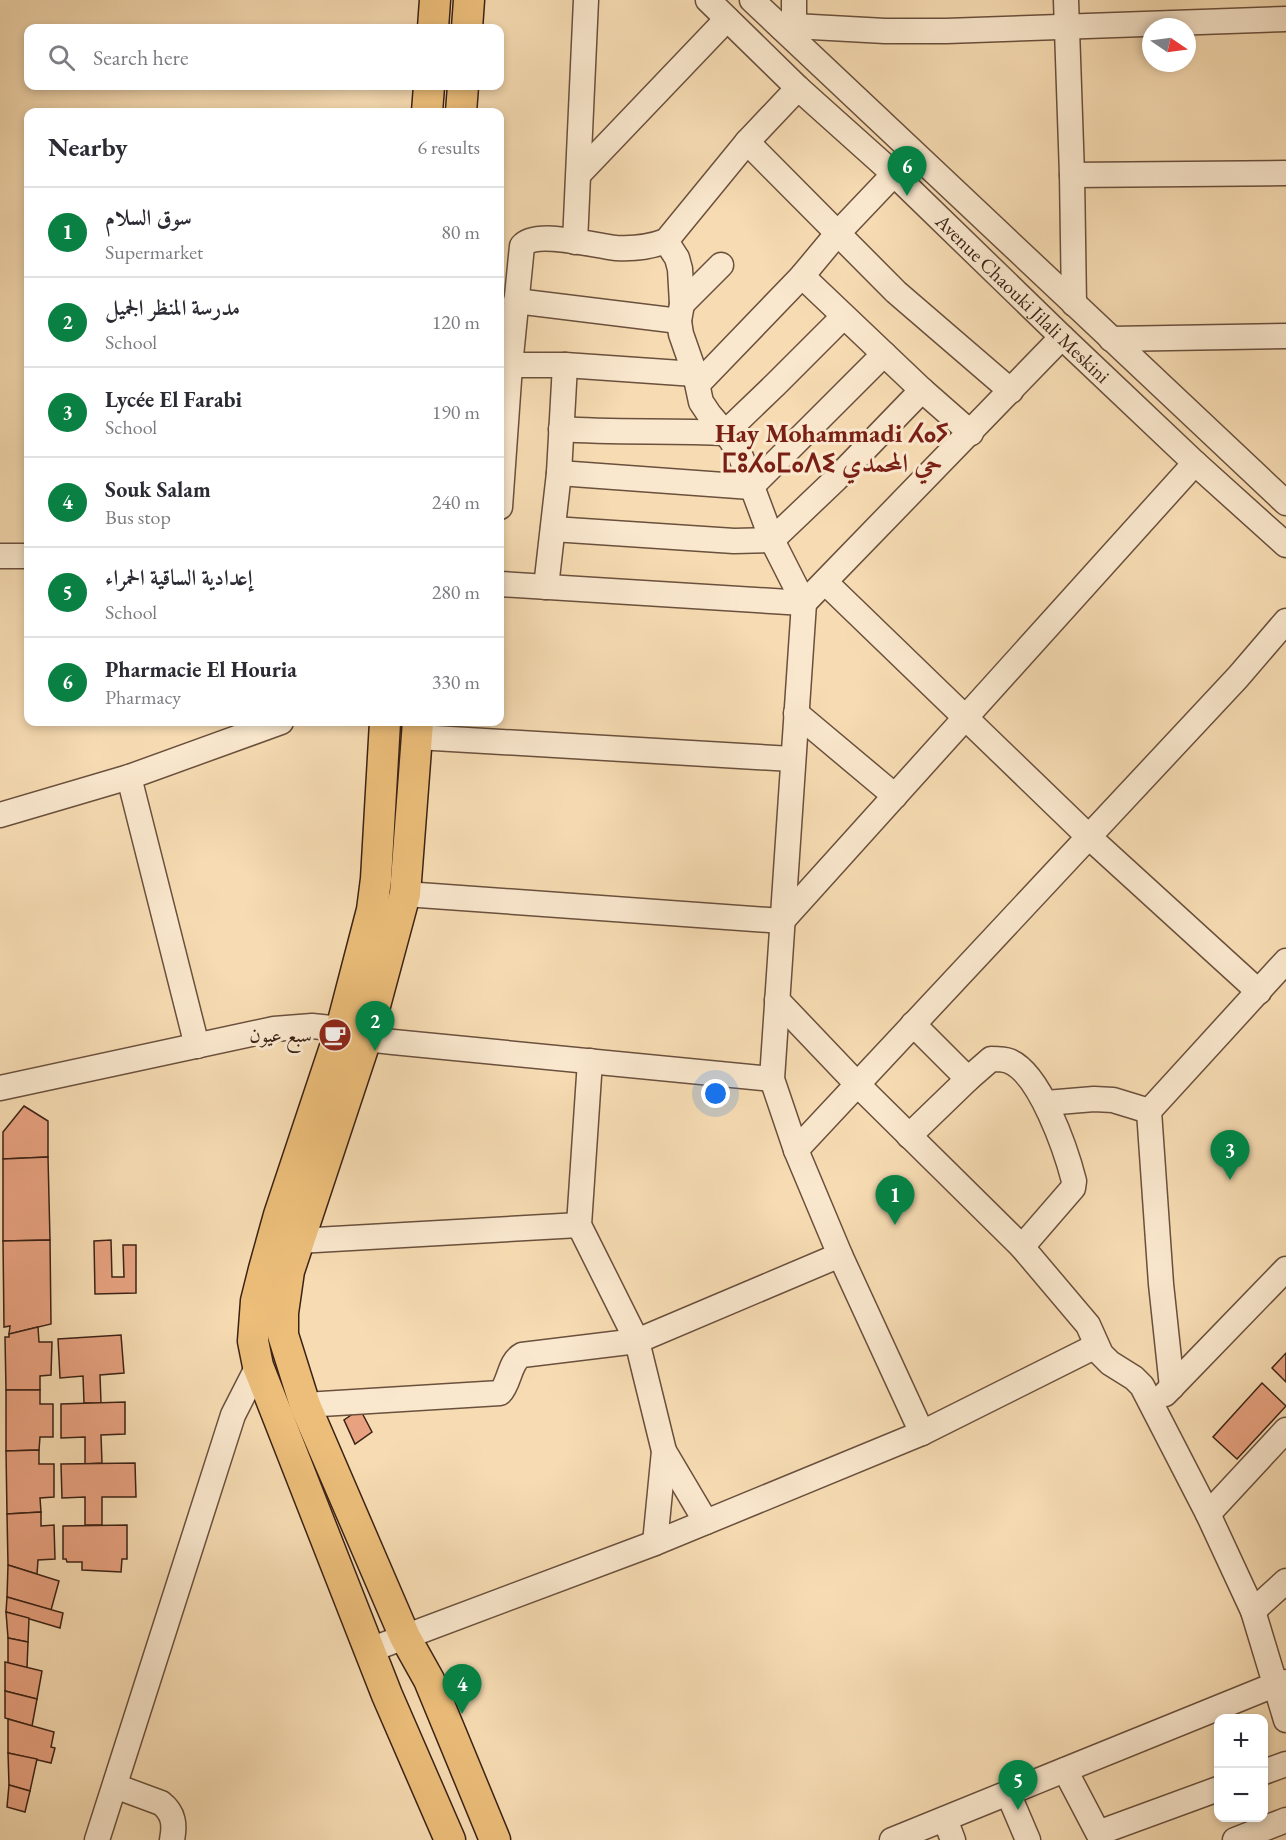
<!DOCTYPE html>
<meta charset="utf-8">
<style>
:root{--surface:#fff;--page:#f2f2f3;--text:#2b2b33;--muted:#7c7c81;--line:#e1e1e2;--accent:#0b8043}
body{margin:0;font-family:"EB Garamond",Amiri,"Noto Sans Tifinagh",serif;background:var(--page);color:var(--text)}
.controls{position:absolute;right:18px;bottom:18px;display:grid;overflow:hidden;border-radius:12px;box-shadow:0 3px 9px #0003}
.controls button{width:54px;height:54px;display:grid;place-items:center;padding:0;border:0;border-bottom:2px solid var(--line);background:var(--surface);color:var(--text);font:30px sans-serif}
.compass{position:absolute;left:1142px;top:18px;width:54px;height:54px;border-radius:50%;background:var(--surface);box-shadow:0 3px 9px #0003;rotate:103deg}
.you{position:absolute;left:716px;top:1094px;width:21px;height:21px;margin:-15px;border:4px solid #fff;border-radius:50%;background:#1a73e8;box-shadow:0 0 0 9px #1a73e833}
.badge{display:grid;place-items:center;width:39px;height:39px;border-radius:50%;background:var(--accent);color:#fff;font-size:20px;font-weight:700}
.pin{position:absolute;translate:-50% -50px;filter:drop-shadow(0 2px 3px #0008)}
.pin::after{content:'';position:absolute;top:32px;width:21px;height:18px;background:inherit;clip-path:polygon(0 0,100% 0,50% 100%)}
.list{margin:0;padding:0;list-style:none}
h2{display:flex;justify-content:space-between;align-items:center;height:78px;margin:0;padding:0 24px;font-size:26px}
h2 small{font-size:20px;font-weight:400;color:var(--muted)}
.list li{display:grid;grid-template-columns:39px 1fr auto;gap:18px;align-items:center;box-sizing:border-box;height:90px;padding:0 24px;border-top:2px solid var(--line)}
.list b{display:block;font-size:22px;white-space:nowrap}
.list p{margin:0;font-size:20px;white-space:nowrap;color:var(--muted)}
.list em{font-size:20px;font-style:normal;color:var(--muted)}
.icon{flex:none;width:33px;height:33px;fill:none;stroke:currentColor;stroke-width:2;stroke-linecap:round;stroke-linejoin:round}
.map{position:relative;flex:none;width:1286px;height:1840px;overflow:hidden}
.search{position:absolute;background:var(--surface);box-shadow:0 3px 9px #0003;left:24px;top:24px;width:480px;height:66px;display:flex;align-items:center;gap:15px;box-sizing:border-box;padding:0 21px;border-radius:12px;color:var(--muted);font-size:22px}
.panel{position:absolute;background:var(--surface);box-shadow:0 3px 9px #0003;left:24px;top:108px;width:480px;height:618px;border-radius:12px}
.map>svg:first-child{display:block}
.building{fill:#e8a280;stroke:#3b2216;stroke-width:1.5}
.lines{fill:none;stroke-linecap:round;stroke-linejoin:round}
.minor-casing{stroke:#6a503d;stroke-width:27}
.major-casing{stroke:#3b2216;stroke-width:33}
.minor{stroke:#fae8ce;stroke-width:24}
.major{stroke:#ecbe7a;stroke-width:30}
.labels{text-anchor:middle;stroke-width:6;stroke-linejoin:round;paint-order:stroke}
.street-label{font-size:20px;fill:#3b2216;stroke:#fae8ce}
.poi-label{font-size:20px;fill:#3b2216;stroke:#fae8ce;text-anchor:end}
.district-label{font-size:26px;font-weight:bold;fill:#7a1f14;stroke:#fae8ce}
</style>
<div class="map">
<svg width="1286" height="1840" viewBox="0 0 1286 1840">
<rect width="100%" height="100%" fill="#f7dcb3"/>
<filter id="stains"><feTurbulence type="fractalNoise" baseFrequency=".00333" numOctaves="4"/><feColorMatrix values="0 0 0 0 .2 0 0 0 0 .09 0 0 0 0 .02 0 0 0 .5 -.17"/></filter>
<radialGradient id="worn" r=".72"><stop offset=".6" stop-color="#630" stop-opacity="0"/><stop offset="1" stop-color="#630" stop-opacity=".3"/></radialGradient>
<g class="building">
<path d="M24 1106 48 1121V1157L3 1159V1132Z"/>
<path d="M48 1157 50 1240 3 1241V1159Z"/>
<path d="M50 1240 51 1324 9 1334 10 1326 4 1327 3 1241Z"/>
<path d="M111 1240 112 1277H124L123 1245H136V1293L95 1294 94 1241Z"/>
<path d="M38 1327 39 1342H52L51 1375 40 1376V1390H6L5 1337H9V1334Z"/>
<path d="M121 1335 124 1373 100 1375 101 1403H84L83 1376 60 1378 58 1339Z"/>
<path d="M1286 1353V1382L1272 1368Z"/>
<path d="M1262 1383 1286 1406 1237 1459 1213 1437Z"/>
<path d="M6 1390H40V1404H53V1437H40L39 1450 6 1451Z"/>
<path d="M125 1402V1434L101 1435 102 1463 85 1464V1437L61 1438V1404Z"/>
<path d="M360 1409 372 1432 355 1444 344 1420Z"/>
<path d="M39 1450V1464H54V1497L40 1498 41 1512 7 1514 6 1451Z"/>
<path d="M135 1463 136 1497H102V1525H85V1497L62 1498 61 1464Z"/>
<path d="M41 1512V1526L54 1525 55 1559 38 1560 37 1574 8 1565 7 1514Z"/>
<path d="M127 1525V1559H122L121 1572 82 1570V1562H67L66 1559H63V1526Z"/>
<path d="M8 1565 59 1581 51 1610 7 1597Z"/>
<path d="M7 1597 63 1613 60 1628 6 1612Z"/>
<path d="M6 1612 29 1618 28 1642 8 1638Z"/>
<path d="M8 1638 28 1642 27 1668 8 1663Z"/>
<path d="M5 1662 42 1671 37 1699 5 1691Z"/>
<path d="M5 1691 37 1699 32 1726 5 1718Z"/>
<path d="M8 1719 54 1732 51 1747 55 1748 51 1763 8 1753Z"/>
<path d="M8 1753 37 1759 30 1791 9 1785Z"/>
<path d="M9 1785 30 1791 25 1812 7 1807Z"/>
</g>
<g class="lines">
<defs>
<g id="minor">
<path id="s1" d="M708 0 798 88 894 174 1062 337 1195 463 1286 545"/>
<path d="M752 0 1286 503"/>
<path d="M794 0V26"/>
<path d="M1066 0 1072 175 1074 304"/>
<path d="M782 28 794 26 885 31H946L1286 19"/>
<path d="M747 142 896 292 1011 391"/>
<path d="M579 174 727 19"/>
<path d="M1072 175 1286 173"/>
<path d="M666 241 677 258 680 269 682 304 679 321 681 334 695 374 701 402 709 414 731 440 741 457 772 540 804 603 772 1079 796 1150 840 1255 922 1433"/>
<path d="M575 242 586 0"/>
<path d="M802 276 922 390 971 433"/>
<path d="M516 301 679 321"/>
<path d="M682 304 721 265"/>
<path d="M1111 339 1286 336"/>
<path d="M500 365H565L695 374"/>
<path d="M698 384 802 276 837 234 894 174"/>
<path d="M561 429C615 433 670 430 725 433L776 384 843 317"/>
<path d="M559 473 751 487 884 354"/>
<path d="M500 507 510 366 522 246C536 229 594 246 616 248 633 249 650 247 666 241L747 142 798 88"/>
<path d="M553 529 734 541 772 540 836 479 922 390"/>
<path d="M0 556H28"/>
<path d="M825 582 1089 837 1259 992"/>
<path d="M500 584 804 603 1062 337"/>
<path d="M546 587 559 473 565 365"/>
<path d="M796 713 895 796"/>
<path d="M417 737 792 759"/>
<path d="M129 777 197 1046"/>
<path d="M0 815 129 777 281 722"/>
<path d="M405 894 782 921 1195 463"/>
<path d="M777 1000 857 1084 1022 1247 1088 1325 1101 1354 1110 1363 1134 1378 1142 1386 1208 1514 1253 1611 1286 1720"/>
<path d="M913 1024 968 1079"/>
<path d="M590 1061 579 1225 637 1341 664 1451 706 1522"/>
<path d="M0 1088 274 1029 312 1026 341 1029 366 1039 393 1042 772 1079"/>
<path d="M1046 1103 1094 1099 1113 1100 1149 1111"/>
<path d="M909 1136 968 1079 991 1059C997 1059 1004 1059 1009 1061 1040 1073 1066 1150 1074 1181L1073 1188 1022 1247"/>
<path d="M796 1150 1238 677 1286 621"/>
<path d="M298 1241 579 1225"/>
<path d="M1172 1387 1161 1284 1149 1111 1286 961"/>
<path d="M1165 1394 1286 1269"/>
<path d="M305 1405 500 1393C510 1383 509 1362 522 1355L637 1341 840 1255"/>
<path d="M1208 1514 1286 1430"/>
<path d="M655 1543 664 1451"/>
<path d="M1253 1611 1286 1581"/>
<path d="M370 1650 655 1543 922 1433 1096 1346"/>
<path d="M1065 1770 1098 1833 1218 1789"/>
<path d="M1264 1772 1286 1764"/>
<path d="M115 1786 161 1803C174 1813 175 1825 172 1840"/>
<path d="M1008 1793 1028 1840"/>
<path d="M945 1819 953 1840"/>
<path d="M97 1840 233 1415 258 1366"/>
<path d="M892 1840 1274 1685 1286 1682"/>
<path d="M1235 1840 1286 1820"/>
</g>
<g id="major">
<path d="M433 28 435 0"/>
<path d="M467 28 469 0"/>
<path d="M427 112 429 86"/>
<path d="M461 112 463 86"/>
<path d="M385 722 376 879 372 910 341 1029 279 1215 264 1269 256 1301 253 1341 258 1366 387 1695 450 1840"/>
<path d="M418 722 405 894 366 1039 289 1271 283 1313V1335L305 1405 405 1637 429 1680 495 1840"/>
</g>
</defs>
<use href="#minor" class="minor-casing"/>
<use href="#major" class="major-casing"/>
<use href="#minor" class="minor"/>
<use href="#major" class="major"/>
</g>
<defs>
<symbol id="cafe-disc" viewBox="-11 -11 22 22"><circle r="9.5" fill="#8f2418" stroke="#fae8ce"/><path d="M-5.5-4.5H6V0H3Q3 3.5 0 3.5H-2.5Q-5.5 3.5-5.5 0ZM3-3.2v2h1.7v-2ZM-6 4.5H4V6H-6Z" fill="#fff"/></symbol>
</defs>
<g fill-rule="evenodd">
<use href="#cafe-disc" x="316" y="1016" width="38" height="38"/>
</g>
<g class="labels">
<g class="street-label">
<text dy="7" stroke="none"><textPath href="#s1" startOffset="434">Avenue Chaouki Jilali Meskini</textPath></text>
</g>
<g class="poi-label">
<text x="312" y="1042">سبع عيون</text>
</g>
<g class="district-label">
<text x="832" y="442">Hay Mohammadi ⵃⴰⵢ<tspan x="832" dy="30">ⵎⵓⵃⴰⵎⴰⴷⵉ حي المحمدي</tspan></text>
</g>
</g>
<rect width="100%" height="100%" filter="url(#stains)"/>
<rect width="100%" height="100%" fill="url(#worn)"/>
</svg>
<div class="controls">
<button>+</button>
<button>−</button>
</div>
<svg class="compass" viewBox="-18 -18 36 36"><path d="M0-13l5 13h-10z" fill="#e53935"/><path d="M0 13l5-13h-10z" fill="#7c7c81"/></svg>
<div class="you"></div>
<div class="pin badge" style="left:895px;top:1225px">1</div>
<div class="pin badge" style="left:375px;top:1051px">2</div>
<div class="pin badge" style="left:1230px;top:1180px">3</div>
<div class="pin badge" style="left:462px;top:1714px">4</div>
<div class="pin badge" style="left:1018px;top:1810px">5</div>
<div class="pin badge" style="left:907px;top:196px">6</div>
<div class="search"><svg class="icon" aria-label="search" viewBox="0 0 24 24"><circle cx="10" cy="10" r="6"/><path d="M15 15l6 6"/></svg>Search here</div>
<section class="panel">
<h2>Nearby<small>6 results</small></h2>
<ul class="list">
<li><span class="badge">1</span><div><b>سوق السلام</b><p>Supermarket</p></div><em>80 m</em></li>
<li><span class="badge">2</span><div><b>مدرسة المنظر الجميل</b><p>School</p></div><em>120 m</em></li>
<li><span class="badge">3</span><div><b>Lycée El Farabi</b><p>School</p></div><em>190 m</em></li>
<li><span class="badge">4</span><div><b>Souk Salam</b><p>Bus stop</p></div><em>240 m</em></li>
<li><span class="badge">5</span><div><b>إعدادية الساقية الحمراء</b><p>School</p></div><em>280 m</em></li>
<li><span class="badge">6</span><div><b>Pharmacie El Houria</b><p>Pharmacy</p></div><em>330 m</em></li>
</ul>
</section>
</div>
